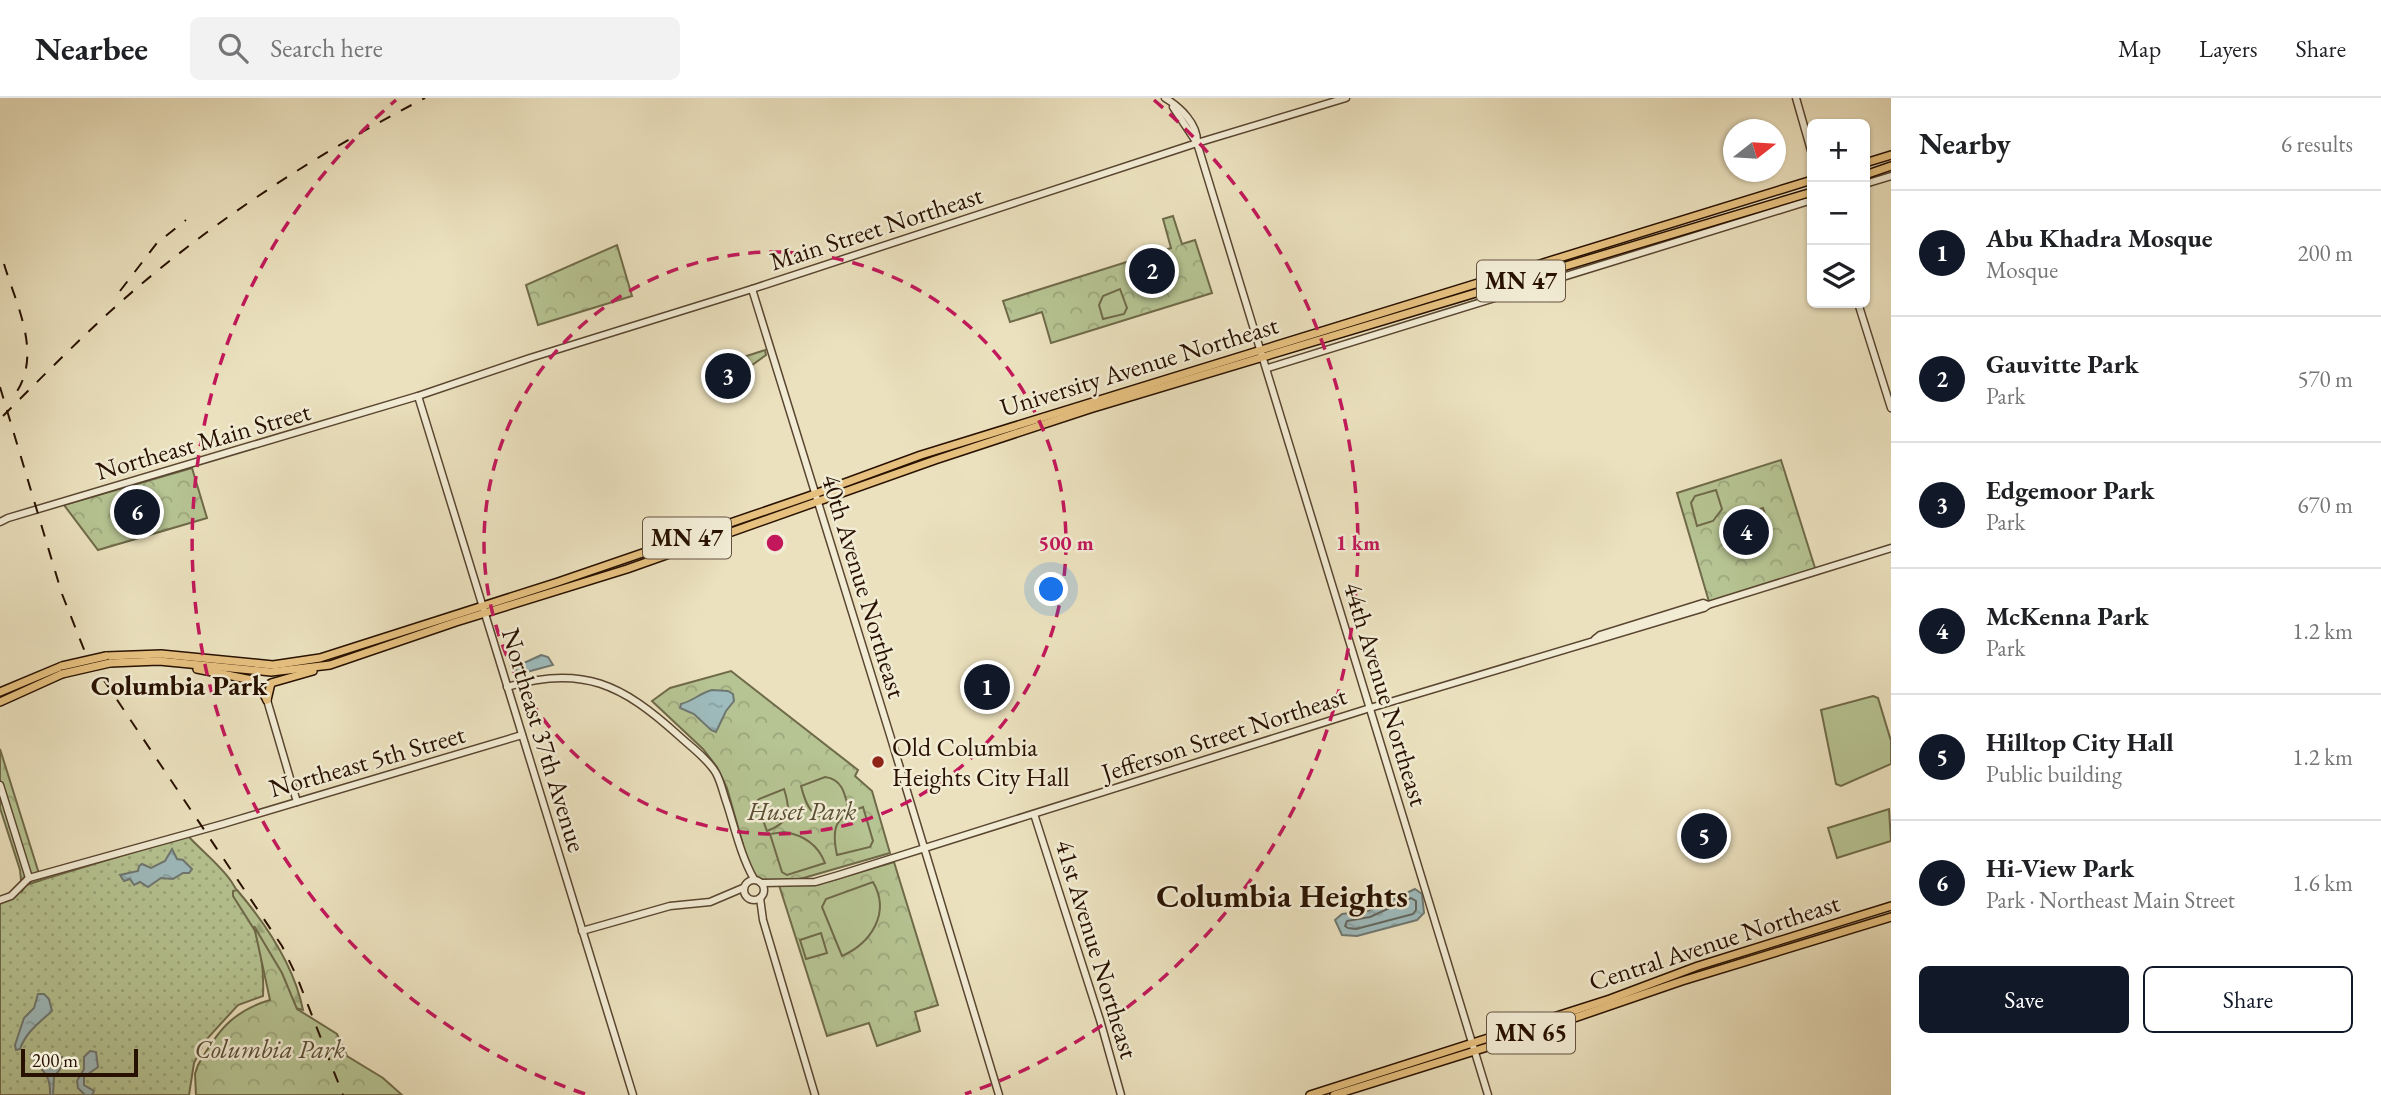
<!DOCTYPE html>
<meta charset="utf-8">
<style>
:root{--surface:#fff;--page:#f2f2f2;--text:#202124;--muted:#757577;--line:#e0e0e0;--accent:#111827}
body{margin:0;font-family:"EB Garamond",serif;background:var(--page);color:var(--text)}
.controls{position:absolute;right:21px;top:21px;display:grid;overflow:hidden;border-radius:10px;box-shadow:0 2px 5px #0004}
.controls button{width:63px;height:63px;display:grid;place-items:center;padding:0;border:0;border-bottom:2px solid var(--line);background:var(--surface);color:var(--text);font:35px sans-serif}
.compass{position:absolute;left:1723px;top:21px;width:63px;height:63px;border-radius:50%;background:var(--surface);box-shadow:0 2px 5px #0004;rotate:73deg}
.scale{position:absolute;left:21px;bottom:18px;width:117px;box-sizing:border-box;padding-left:7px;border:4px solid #281100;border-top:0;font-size:19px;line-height:24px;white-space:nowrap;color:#281100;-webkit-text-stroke:5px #f2ecd5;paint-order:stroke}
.you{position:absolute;left:1052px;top:492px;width:24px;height:24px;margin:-18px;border:5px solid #fff;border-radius:50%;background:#1a73e8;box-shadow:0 0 0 10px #1a73e833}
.badge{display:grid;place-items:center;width:46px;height:46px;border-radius:50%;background:var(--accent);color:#fff;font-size:23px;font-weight:700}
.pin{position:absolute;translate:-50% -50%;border:4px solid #fff;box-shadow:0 2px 7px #0006}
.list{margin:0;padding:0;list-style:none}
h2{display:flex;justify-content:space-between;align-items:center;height:91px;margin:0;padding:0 28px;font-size:30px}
h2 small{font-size:23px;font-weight:400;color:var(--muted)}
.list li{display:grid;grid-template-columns:46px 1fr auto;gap:21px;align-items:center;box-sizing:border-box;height:126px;padding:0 28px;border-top:2px solid var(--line)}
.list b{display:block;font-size:26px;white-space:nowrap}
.list p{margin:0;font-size:23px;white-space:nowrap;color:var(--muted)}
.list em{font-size:23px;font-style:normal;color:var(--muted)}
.actions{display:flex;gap:14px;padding:21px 28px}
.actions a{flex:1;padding:16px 0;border:2px solid var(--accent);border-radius:10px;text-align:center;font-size:24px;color:var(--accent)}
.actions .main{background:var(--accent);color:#fff}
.icon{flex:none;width:38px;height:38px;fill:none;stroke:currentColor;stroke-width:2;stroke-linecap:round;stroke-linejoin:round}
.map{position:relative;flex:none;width:1891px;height:997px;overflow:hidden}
header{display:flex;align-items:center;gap:42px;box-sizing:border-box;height:98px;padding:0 35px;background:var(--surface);border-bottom:2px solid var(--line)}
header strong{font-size:33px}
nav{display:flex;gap:38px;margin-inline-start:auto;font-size:24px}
.search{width:490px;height:63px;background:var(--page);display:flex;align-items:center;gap:18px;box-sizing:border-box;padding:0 24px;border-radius:10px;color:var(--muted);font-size:26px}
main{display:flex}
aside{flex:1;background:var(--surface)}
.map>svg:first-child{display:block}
.grass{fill:url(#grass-dots);stroke:#6f6a49;stroke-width:2}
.forest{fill:url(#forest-firs);stroke:#6f6a49;stroke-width:2}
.park{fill:url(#park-crowns);stroke:#6f6a49;stroke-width:2}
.pitch{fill:#b6c392;stroke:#6f6a49;stroke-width:2}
.water{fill:url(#water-ripples);stroke:#6f7771;stroke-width:2}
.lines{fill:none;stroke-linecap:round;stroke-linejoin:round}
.shore{stroke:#63665e;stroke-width:2}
.minor-casing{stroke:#594530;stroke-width:9}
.major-casing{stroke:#281100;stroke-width:10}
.minor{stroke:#f2ecd5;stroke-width:6}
.major{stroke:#e6c07f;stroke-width:7}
.rail{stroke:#281100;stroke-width:2;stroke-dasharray:12 12;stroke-linecap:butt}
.major-bridge-casing{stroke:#281100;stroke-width:10;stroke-linecap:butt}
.major-bridge{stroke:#e6c07f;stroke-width:7}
.ring{fill:none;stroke:#c2185b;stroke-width:3.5;stroke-dasharray:12 9}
.poi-dot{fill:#8f2418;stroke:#f2ecd5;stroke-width:2.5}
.labels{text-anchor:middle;stroke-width:5;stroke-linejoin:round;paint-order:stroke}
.shield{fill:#f2ecd5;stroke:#655340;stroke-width:2}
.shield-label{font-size:24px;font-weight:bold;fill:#281100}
.street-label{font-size:26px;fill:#281100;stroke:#f2ecd5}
.poi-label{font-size:26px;fill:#281100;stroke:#f2ecd5;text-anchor:start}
.park-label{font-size:26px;font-style:italic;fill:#5a4f33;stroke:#f2ecd5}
.neighbourhood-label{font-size:28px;font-weight:bold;fill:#281100;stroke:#f2ecd5}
.district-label{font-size:33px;font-weight:bold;fill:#281100;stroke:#f2ecd5}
.centre{fill:#c2185b;stroke:#f2ecd5;stroke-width:3.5}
.ring-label{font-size:21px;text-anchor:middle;font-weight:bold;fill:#c2185b;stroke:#f2ecd5;stroke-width:5;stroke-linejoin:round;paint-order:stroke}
</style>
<header>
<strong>Nearbee</strong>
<div class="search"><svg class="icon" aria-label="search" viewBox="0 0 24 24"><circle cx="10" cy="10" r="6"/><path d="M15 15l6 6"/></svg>Search here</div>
<nav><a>Map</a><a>Layers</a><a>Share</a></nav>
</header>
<main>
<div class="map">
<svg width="1891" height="997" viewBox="0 0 1891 997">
<defs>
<pattern id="grass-dots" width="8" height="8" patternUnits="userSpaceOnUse" patternTransform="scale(1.75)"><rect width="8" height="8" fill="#b6c392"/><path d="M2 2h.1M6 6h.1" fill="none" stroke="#9ca67c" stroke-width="1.8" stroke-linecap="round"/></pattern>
<pattern id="forest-firs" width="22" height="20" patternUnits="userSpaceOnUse" patternTransform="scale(1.75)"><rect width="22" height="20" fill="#b6c392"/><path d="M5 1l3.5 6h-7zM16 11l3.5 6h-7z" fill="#9ca67c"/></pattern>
<pattern id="park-crowns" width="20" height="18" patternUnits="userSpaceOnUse" patternTransform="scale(1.75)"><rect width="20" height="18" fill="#b6c392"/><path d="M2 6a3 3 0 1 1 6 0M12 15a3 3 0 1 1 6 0" fill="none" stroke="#9ca67c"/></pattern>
<pattern id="water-ripples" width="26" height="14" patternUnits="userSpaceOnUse" patternTransform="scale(1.75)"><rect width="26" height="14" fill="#9ebbbd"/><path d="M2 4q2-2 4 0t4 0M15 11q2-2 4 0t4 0" fill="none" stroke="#88a0a1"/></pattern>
</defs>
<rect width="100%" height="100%" fill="#ebe1be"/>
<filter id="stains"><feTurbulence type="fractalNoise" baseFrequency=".00286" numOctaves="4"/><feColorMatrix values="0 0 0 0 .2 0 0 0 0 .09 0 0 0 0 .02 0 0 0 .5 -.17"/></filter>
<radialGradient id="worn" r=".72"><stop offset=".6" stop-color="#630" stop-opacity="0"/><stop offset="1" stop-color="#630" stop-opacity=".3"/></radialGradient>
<path class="grass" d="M183 739H189C202 753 220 767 231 783 254 817 265 857 263 898L238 907 205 943 194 965 189 997H0V804L11 801 28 786Z"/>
<path class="forest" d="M237 792C266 826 294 867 303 912L291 909 257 836 233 798V793Z"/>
<g class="park">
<path d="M1173 118 1182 146 1195 142 1212 195 1051 245 1042 214 1010 224 1003 203 1171 150 1163 121Z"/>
<path d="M617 147 632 198 538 227 526 187Z"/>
<path d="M765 252 766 257 723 288 716 268Z"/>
<path d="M1781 362 1816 473 1710 507 1677 395Z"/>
<path d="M192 370 207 420 98 452 64 407Z"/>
<path d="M731 573 858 672 855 678 872 693 890 755 800 781 761 783 753 775 747 761 727 690 717 669 703 651 652 603 670 590Z"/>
<path d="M0 651 41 782 26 787 22 793 20 772 0 710Z"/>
<path d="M894 764 938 907 915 914 920 933 877 948 869 925 827 938 779 787H817Z"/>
<path d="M254 828 282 875 297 911 337 936 347 958 383 980 402 997H196L195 976 198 967C217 934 232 913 270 902Z"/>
</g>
<g class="pitch">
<path d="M1120 191 1127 210 1124 216 1103 221 1099 207 1103 198Z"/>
<path d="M1716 392 1722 411 1713 423 1697 428 1691 405 1695 398Z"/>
<path d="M1763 410 1771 434 1767 439 1745 446C1741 434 1741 428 1748 415Z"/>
<path d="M1873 598 1878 600 1891 643V666L1841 688 1836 686 1821 612Z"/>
<path d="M825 679C843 681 845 697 849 713 817 725 809 719 801 688Z"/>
<path d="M784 691C791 713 791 724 767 733L756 704 759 701Z"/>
<path d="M863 709 873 743 870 749 837 757C831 729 835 719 863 709Z"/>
<path d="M1889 711 1891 743 1837 760 1828 730Z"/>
<path d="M784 734C804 737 818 747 825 765L787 777 782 774 770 736Z"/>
<path d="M873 784C891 815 871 845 842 858L822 809 826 801Z"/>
<path d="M821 835 827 855 806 861 800 842Z"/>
</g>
<g class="water">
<path d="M541 557 548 559 553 567 519 576 515 571V566L524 565Z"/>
<path d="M712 592 728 593 733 596 734 603 726 613 716 634 711 632 694 616 680 610 681 606C693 603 700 595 712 592Z"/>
<path d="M172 751 177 761 183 762 192 771 189 775H183L173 781 161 780 148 789 140 784 134 787 130 781 124 783 120 777 138 773 139 768 142 766 151 770 165 763Z"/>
<path d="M1415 791 1422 796 1424 815 1417 822 1357 838 1342 837 1335 822 1342 816 1368 813Z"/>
<path d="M38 896H44L49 901 52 913C39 925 26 934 20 951L16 952 15 947 24 920 34 910Z"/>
<path d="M90 953 96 954 98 969 84 979V987L94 993 92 997H85L78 990 77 983 84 971V959Z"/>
<path d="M34 956 44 965 62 959 60 971 54 979 53 997H50C51 973 40 974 31 957Z"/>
</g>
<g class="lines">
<path class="shore" d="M1411 800 1416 803V812L1413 816 1356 831 1348 830 1345 828 1347 823 1370 819Z"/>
<defs>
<g id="minor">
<path d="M1165 0C1180 9 1198 26 1197 45L1488 997"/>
<path d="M1796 0 1812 56"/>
<path d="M1173 9 1197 45"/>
<path d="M1865 86 1891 78"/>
<path d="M752 191 890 637 999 997"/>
<path d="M1858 205 1891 310"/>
<path d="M1268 270 1812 102"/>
<path d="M418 298 633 997"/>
<path d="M0 424 8 420 418 298 530 260 752 191 1197 45 1346 0"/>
<path d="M1595 541 1600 537 1703 505 1708 507"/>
<path d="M507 589C582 566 623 587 678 637 691 649 707 660 716 675 721 684 723 695 727 706 735 731 741 758 754 781"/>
<path d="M267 602 297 704"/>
<path d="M0 687 29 780"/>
<path d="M1034 716 1100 922 1121 997"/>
<path d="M29 780 223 726 522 637"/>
<circle cx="754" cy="792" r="10"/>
<path d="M761 785 815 784 839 777 1370 610 1704 510 1708 507 1891 450"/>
<path d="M760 800 763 822 815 997"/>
<path d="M0 802 11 798 29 780"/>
<path d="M582 833 670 808 710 804 743 790"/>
</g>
<g id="major">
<path d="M1865 65 1891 57"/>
<path d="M1865 77 1891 68"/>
<path d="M106 558 161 556 273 567 320 560 558 484 809 398 921 357 1812 82"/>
<path d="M110 565 159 563 271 574 330 567 456 524 627 471 935 362 1090 311 1812 94"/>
<path d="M197 571 252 582 259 588 267 602"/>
<path d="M0 594 62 568"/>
<path d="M267 602 271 585 313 573"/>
<path d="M0 604 62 576"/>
<path d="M1310 997 1610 901 1698 868 1891 808"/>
<path d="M1334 997 1513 941 1682 883 1891 819"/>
</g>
</defs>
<use href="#minor" class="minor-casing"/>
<use href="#major" class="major-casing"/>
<use href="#minor" class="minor"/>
<use href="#major" class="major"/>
<g class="rail">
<path d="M4 166C17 209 44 259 13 299"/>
<path d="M120 193 157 145 186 122"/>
<path d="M0 289 62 496 85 554 282 848 297 879 343 997"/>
<path d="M3 318C49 272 95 225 145 183 231 111 326 51 425 0"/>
</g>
<defs>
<g id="major-bridge">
<path d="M62 568 106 558"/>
<path d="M62 576 110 565"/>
</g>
</defs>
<use href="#major-bridge" class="major-bridge-casing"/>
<use href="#major-bridge" class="major-bridge"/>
</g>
<g class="ring">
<circle cx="775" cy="445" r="291"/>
<path d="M585 996A583 583 0 0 1 396 2M1154 2A583 583 0 0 1 965 996"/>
</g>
<circle class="poi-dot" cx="878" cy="664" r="7"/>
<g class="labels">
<g class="shield">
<rect x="1477" y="162.5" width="88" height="41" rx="5"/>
<rect x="643" y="419.5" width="88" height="41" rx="5"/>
<rect x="1487" y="914.5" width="88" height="41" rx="5"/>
</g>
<g class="shield-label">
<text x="1521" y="191">MN 47</text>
<text x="687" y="448">MN 47</text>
<text x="1531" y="943">MN 65</text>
</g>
<g class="street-label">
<text transform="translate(876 130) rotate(-18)" y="9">Main Street Northeast</text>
<text transform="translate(1139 268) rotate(-17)" y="9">University Avenue Northeast</text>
<text transform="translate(203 343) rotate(-16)" y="9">Northeast Main Street</text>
<text transform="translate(864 488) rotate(73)" y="9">40th Avenue Northeast</text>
<text transform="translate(1386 596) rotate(73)" y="9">44th Avenue Northeast</text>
<text transform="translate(1224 636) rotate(-18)" y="9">Jefferson Street Northeast</text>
<text transform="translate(544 642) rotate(73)" y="9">Northeast 37th Avenue</text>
<text transform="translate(367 663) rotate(-16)" y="9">Northeast 5th Street</text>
<text transform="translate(1714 844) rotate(-18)" y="9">Central Avenue Northeast</text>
<text transform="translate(1097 851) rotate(73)" y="9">41st Avenue Northeast</text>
</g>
<g class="poi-label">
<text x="892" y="658">Old Columbia<tspan x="892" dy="30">Heights City Hall</tspan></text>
</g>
<g class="park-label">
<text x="802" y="722">Huset Park</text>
<text x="270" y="960">Columbia Park</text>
</g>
<g class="neighbourhood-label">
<text x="179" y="597">Columbia Park</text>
</g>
<g class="district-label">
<text x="1282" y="809">Columbia Heights</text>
</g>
</g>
<circle cx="775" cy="445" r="10" class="centre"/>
<g class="ring-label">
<text x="1066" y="452">500 m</text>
<text x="1358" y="452">1 km</text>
</g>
<rect width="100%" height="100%" filter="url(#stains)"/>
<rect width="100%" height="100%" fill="url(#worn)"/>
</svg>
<div class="controls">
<button>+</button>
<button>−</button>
<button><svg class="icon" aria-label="layers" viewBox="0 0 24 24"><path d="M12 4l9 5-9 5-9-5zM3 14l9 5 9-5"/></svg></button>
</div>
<svg class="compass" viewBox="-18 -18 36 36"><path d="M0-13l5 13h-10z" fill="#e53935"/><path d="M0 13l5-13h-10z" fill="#757577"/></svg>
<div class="scale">200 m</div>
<div class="you"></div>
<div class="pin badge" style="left:987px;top:589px">1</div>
<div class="pin badge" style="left:1152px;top:173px">2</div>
<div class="pin badge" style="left:728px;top:278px">3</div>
<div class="pin badge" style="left:1746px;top:434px">4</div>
<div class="pin badge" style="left:1704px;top:738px">5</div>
<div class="pin badge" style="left:137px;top:414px">6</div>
</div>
<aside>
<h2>Nearby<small>6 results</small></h2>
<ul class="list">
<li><span class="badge">1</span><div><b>Abu Khadra Mosque</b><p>Mosque</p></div><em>200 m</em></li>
<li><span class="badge">2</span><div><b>Gauvitte Park</b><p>Park</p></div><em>570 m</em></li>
<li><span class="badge">3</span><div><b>Edgemoor Park</b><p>Park</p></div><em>670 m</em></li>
<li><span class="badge">4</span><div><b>McKenna Park</b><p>Park</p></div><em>1.2 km</em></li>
<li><span class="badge">5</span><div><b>Hilltop City Hall</b><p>Public building</p></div><em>1.2 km</em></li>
<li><span class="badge">6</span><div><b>Hi-View Park</b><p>Park · Northeast Main Street</p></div><em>1.6 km</em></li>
</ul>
<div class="actions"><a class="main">Save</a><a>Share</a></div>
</aside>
</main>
